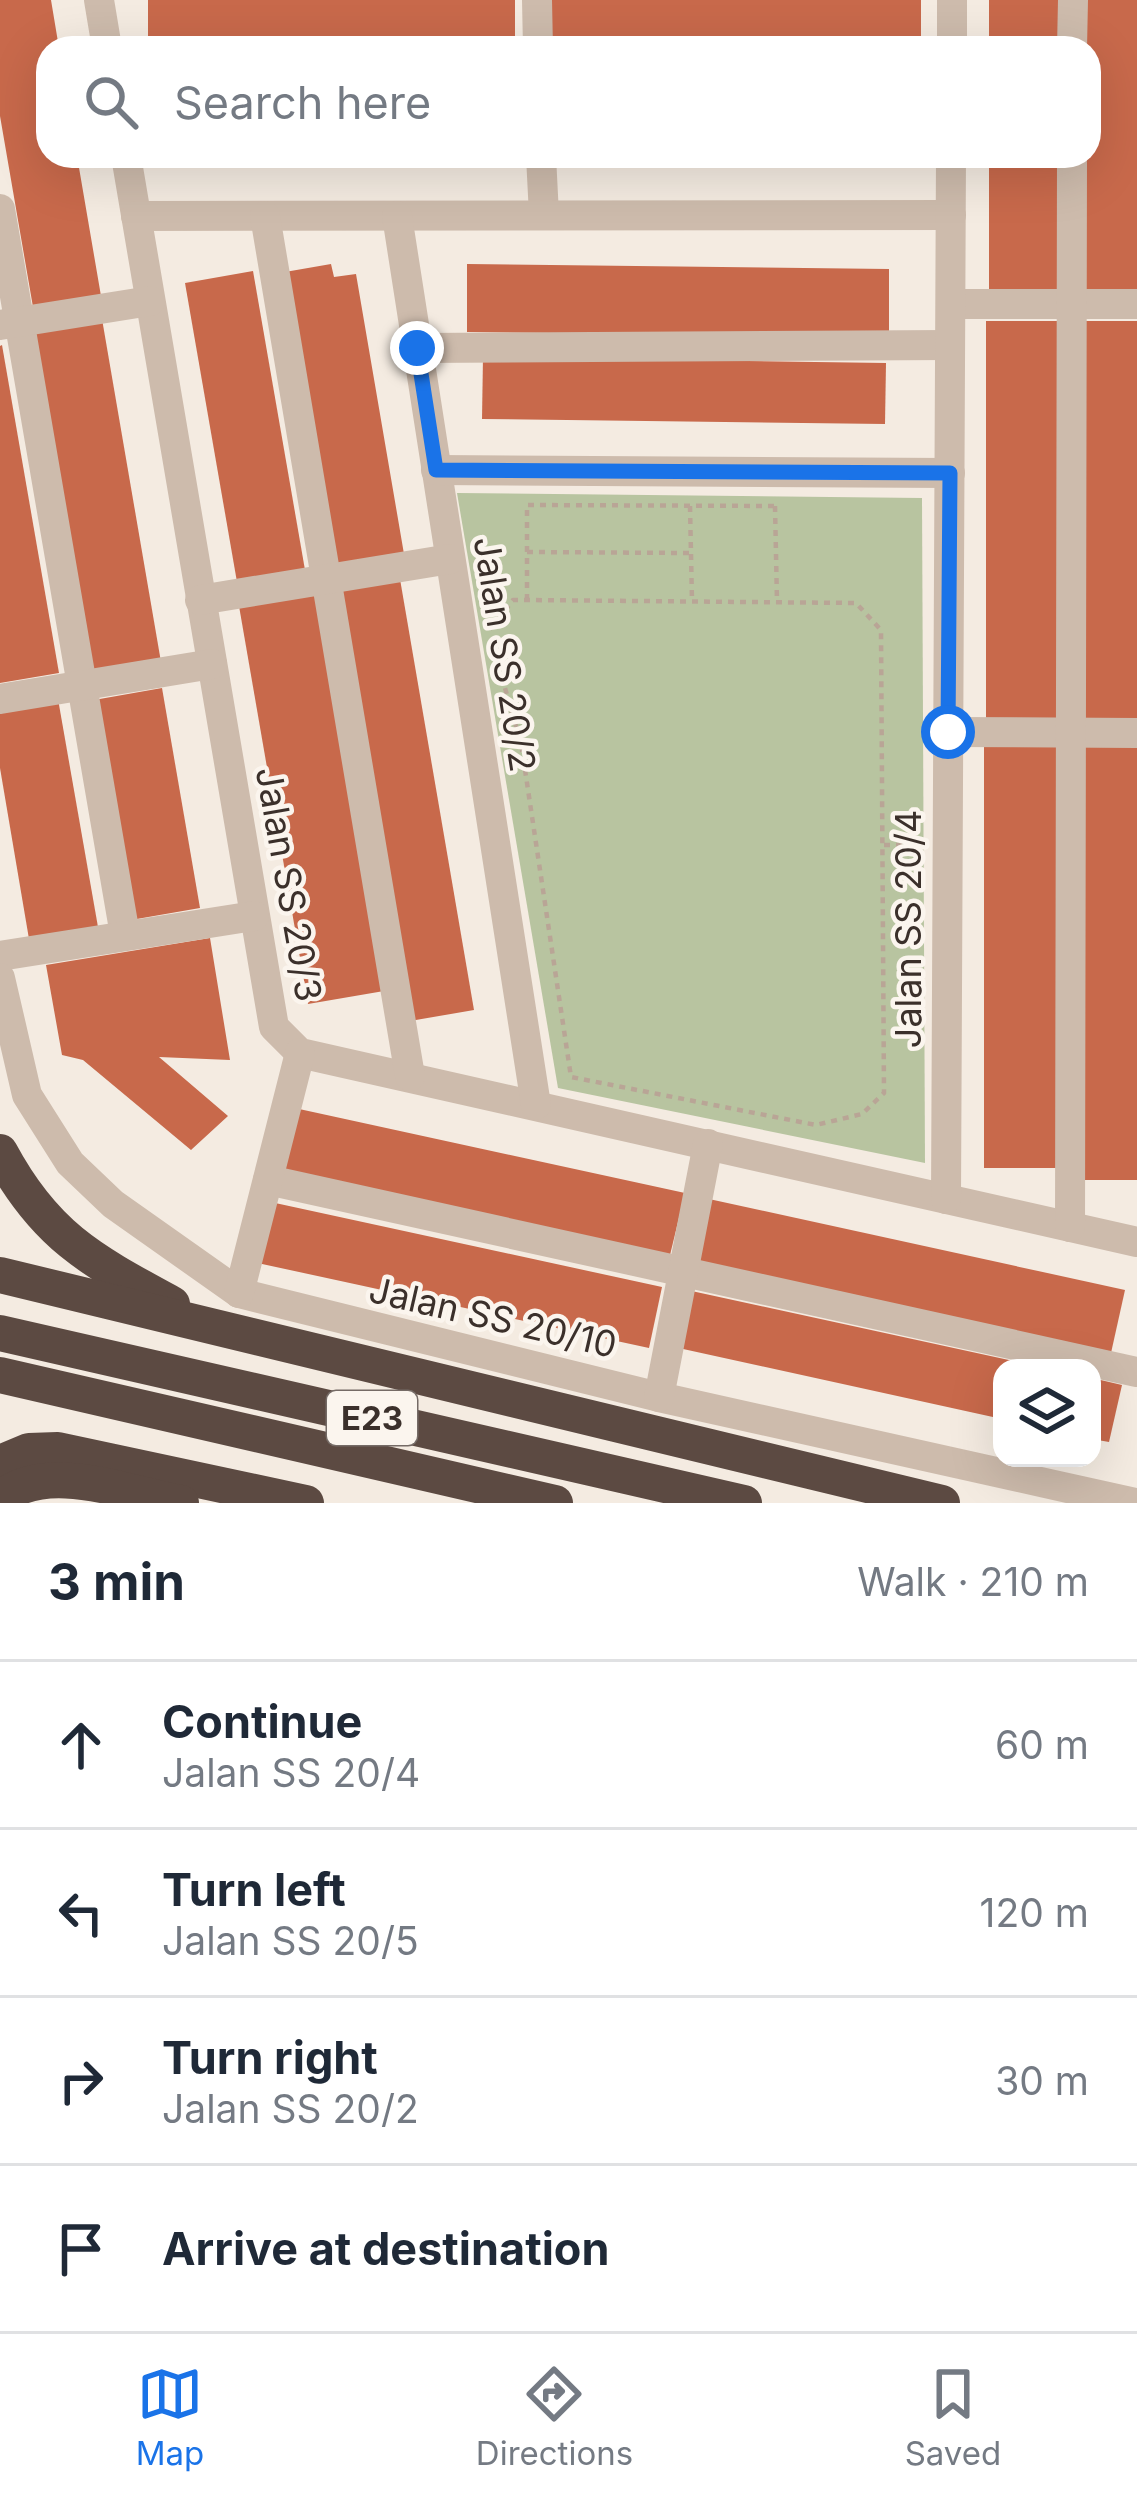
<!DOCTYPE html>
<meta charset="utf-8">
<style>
:root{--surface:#fff;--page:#f6f6f7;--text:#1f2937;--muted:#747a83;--line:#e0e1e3;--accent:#1a73e8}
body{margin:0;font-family:Inter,sans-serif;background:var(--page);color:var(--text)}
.controls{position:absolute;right:36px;bottom:36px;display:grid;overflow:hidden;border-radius:24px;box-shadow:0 12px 48px #0002}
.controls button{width:108px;height:108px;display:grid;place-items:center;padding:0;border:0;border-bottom:3px solid var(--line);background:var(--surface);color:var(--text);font:60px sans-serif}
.stop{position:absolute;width:36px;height:36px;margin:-27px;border:9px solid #1a73e8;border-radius:50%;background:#fff}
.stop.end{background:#1a73e8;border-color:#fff;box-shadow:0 3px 12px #0008}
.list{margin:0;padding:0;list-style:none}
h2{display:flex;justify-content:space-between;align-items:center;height:156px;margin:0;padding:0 48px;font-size:51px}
h2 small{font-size:39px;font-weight:400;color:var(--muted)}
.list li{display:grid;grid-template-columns:78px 1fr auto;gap:36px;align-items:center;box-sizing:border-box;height:168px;padding:0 48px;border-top:3px solid var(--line)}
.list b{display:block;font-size:45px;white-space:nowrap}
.list p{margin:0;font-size:39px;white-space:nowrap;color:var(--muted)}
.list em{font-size:39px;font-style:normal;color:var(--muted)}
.icon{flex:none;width:66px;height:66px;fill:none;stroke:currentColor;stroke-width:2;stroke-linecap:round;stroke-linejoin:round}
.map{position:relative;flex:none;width:1137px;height:1503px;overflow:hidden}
.search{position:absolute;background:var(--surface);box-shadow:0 12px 48px #0002;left:36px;right:36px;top:36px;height:132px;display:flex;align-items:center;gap:30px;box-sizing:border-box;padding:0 42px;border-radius:36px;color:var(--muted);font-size:45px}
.sheet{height:828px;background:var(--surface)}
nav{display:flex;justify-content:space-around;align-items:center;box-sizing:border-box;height:168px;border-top:3px solid var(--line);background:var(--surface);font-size:33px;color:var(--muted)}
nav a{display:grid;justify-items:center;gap:6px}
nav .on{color:var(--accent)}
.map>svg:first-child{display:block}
.green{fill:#b8c4a0}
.building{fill:#c8694b}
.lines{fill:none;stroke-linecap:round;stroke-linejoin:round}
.path{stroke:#b9a596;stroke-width:4.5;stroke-dasharray:6 6;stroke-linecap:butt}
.minor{stroke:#cdbbac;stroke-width:30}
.highway{stroke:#5c4a42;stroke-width:36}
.route{stroke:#1a73e8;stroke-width:15}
.labels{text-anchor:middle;stroke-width:9;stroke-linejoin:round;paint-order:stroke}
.shield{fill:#fbf5ee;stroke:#756b66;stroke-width:3}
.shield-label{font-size:33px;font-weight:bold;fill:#3b302b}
.street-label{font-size:36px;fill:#3b302b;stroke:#fbf5ee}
</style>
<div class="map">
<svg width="1137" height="1503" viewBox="0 0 1137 1503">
<rect width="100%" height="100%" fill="#f4ebe1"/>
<path class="green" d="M457 493 922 498 925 1163 558 1088Z"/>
<g class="building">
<path d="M0 0H51L59 48H48V156H77L101 296 33 307 0 116Z"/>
<rect x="148" y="0" width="367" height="48"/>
<rect x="545" y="0" width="376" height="48"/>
<rect x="989" y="0" width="73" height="48"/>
<path d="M1085 0H1137V298H1085V156H1089Z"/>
<path d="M178 156H521V166L178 162Z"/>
<path d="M545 156H887V168L545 164Z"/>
<rect x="989" y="156" width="73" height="141"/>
<path d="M331 264 334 277 356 274 404 554 335 566 285 272Z"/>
<path d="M467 264 889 269V337L467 332Z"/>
<path d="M253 271 305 570 237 582 185 283Z"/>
<path d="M102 319 161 662 92 674 33 330Z"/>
<rect x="986" y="321" width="75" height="400"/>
<rect x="1085" y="321" width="52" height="400"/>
<path d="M2 345 59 673 0 683V346Z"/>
<path d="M483 357 886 363 885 424 482 419Z"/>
<path d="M400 579 474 1010 410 1021 336 590Z"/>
<path d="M315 593 384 991 308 1004 239 606Z"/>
<path d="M162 688 200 908 131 920 94 700Z"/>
<path d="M58 699 98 927 29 939 0 768V709Z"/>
<rect x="984" y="745" width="77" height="423"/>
<rect x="1079" y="746" width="58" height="434"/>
<path d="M210 938 230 1060 159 1057 228 1116 191 1150 83 1060 62 1055 46 965Z"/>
<path d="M290 1107 685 1193 670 1255 277 1169Z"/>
<path d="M709 1199 1125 1290 1111 1353 695 1262Z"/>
<path d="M266 1201 662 1287 649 1348 253 1262Z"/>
<path d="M687 1290 1036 1366V1368H1002V1419L674 1347Z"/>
<path d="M1092 1378 1122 1385 1109 1442 1092 1439Z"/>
</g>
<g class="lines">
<g class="path">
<path d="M690 506 692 602"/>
<path d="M775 506 777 602"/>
<path d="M527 552 689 553"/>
<path d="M527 600V505L775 506"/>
<path d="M490 629 513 600H527L856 603 881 630 884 1093 862 1114 816 1125 571 1077 521 743 500 671"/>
<path d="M884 845H921"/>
</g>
<g class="minor">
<path d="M99 0 107 48"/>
<path d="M537 0 538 48"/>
<path d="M952 48V0"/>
<path d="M1072 48 1073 0"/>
<path d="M126 156 274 1027 300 1053 1137 1242"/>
<path d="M541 156 544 215"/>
<path d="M0 209 125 935"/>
<path d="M136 216 951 215"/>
<path d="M265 216 410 1076"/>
<path d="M397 216 536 1105"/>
<path d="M951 304H1137"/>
<path d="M0 325 150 301"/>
<path d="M417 348 950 345"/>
<path d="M436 470 950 473"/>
<path d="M200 600 450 559"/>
<path d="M0 699 212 664"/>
<path d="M948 732 1137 733"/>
<path d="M0 956 254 916"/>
<path d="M0 978 27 1095 70 1163 113 1204 239 1293 659 1397 1135 1503"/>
<path d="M268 1180 1137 1372"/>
<path d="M946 1199 951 156"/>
<path d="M1070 1227 1072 156"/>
<path d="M239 1293 300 1053"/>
<path d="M659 1397 708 1144"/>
</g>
<g class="highway">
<path d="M0 1152C45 1236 91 1260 172 1304"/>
<path d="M0 1275 942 1503"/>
<path d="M0 1333 744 1503"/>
<path d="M0 1375 555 1503"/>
<path d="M0 1463 29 1451 58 1450 306 1503"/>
<path d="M0 1499C47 1459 127 1494 181 1503"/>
</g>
</g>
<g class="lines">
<path class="route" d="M417 348 436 470 950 473 948 732"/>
</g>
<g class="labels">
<rect class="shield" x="327" y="1391" width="90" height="54" rx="9"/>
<g class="shield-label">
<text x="372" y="1430">E23</text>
</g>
<g class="street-label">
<text transform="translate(505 654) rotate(81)" y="13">Jalan SS 20/2</text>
<text transform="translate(289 884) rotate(80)" y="13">Jalan SS 20/3</text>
<text transform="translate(908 929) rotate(-90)" y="13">Jalan SS 20/4</text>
<text transform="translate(493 1317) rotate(13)" y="13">Jalan SS 20/10</text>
</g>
</g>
</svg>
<div class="controls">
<button><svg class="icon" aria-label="layers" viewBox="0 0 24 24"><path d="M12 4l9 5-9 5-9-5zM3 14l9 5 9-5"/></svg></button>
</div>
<div class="stop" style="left:948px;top:732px"></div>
<div class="stop end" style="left:417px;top:348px"></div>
<div class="search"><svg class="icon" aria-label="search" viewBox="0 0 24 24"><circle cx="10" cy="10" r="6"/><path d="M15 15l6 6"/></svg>Search here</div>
</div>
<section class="sheet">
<h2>3 min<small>Walk · 210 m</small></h2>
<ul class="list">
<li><svg class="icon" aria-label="ahead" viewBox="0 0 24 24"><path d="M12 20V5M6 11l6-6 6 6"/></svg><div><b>Continue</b><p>Jalan SS 20/4</p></div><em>60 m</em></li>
<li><svg class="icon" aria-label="left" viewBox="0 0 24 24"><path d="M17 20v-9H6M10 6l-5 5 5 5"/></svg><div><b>Turn left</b><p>Jalan SS 20/5</p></div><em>120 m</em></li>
<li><svg class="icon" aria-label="right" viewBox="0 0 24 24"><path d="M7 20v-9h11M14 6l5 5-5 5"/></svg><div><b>Turn right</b><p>Jalan SS 20/2</p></div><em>30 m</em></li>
<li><svg class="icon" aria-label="arrive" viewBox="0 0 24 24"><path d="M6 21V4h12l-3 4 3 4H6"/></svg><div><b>Arrive at destination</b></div></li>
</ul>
</section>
<nav>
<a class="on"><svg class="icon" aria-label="map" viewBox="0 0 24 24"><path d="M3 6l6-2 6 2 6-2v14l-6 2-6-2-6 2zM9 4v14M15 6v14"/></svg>Map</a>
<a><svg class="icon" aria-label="directions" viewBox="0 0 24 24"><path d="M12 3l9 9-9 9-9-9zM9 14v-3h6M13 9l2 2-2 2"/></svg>Directions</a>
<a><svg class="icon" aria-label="saved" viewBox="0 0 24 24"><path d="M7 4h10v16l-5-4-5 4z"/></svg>Saved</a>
</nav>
